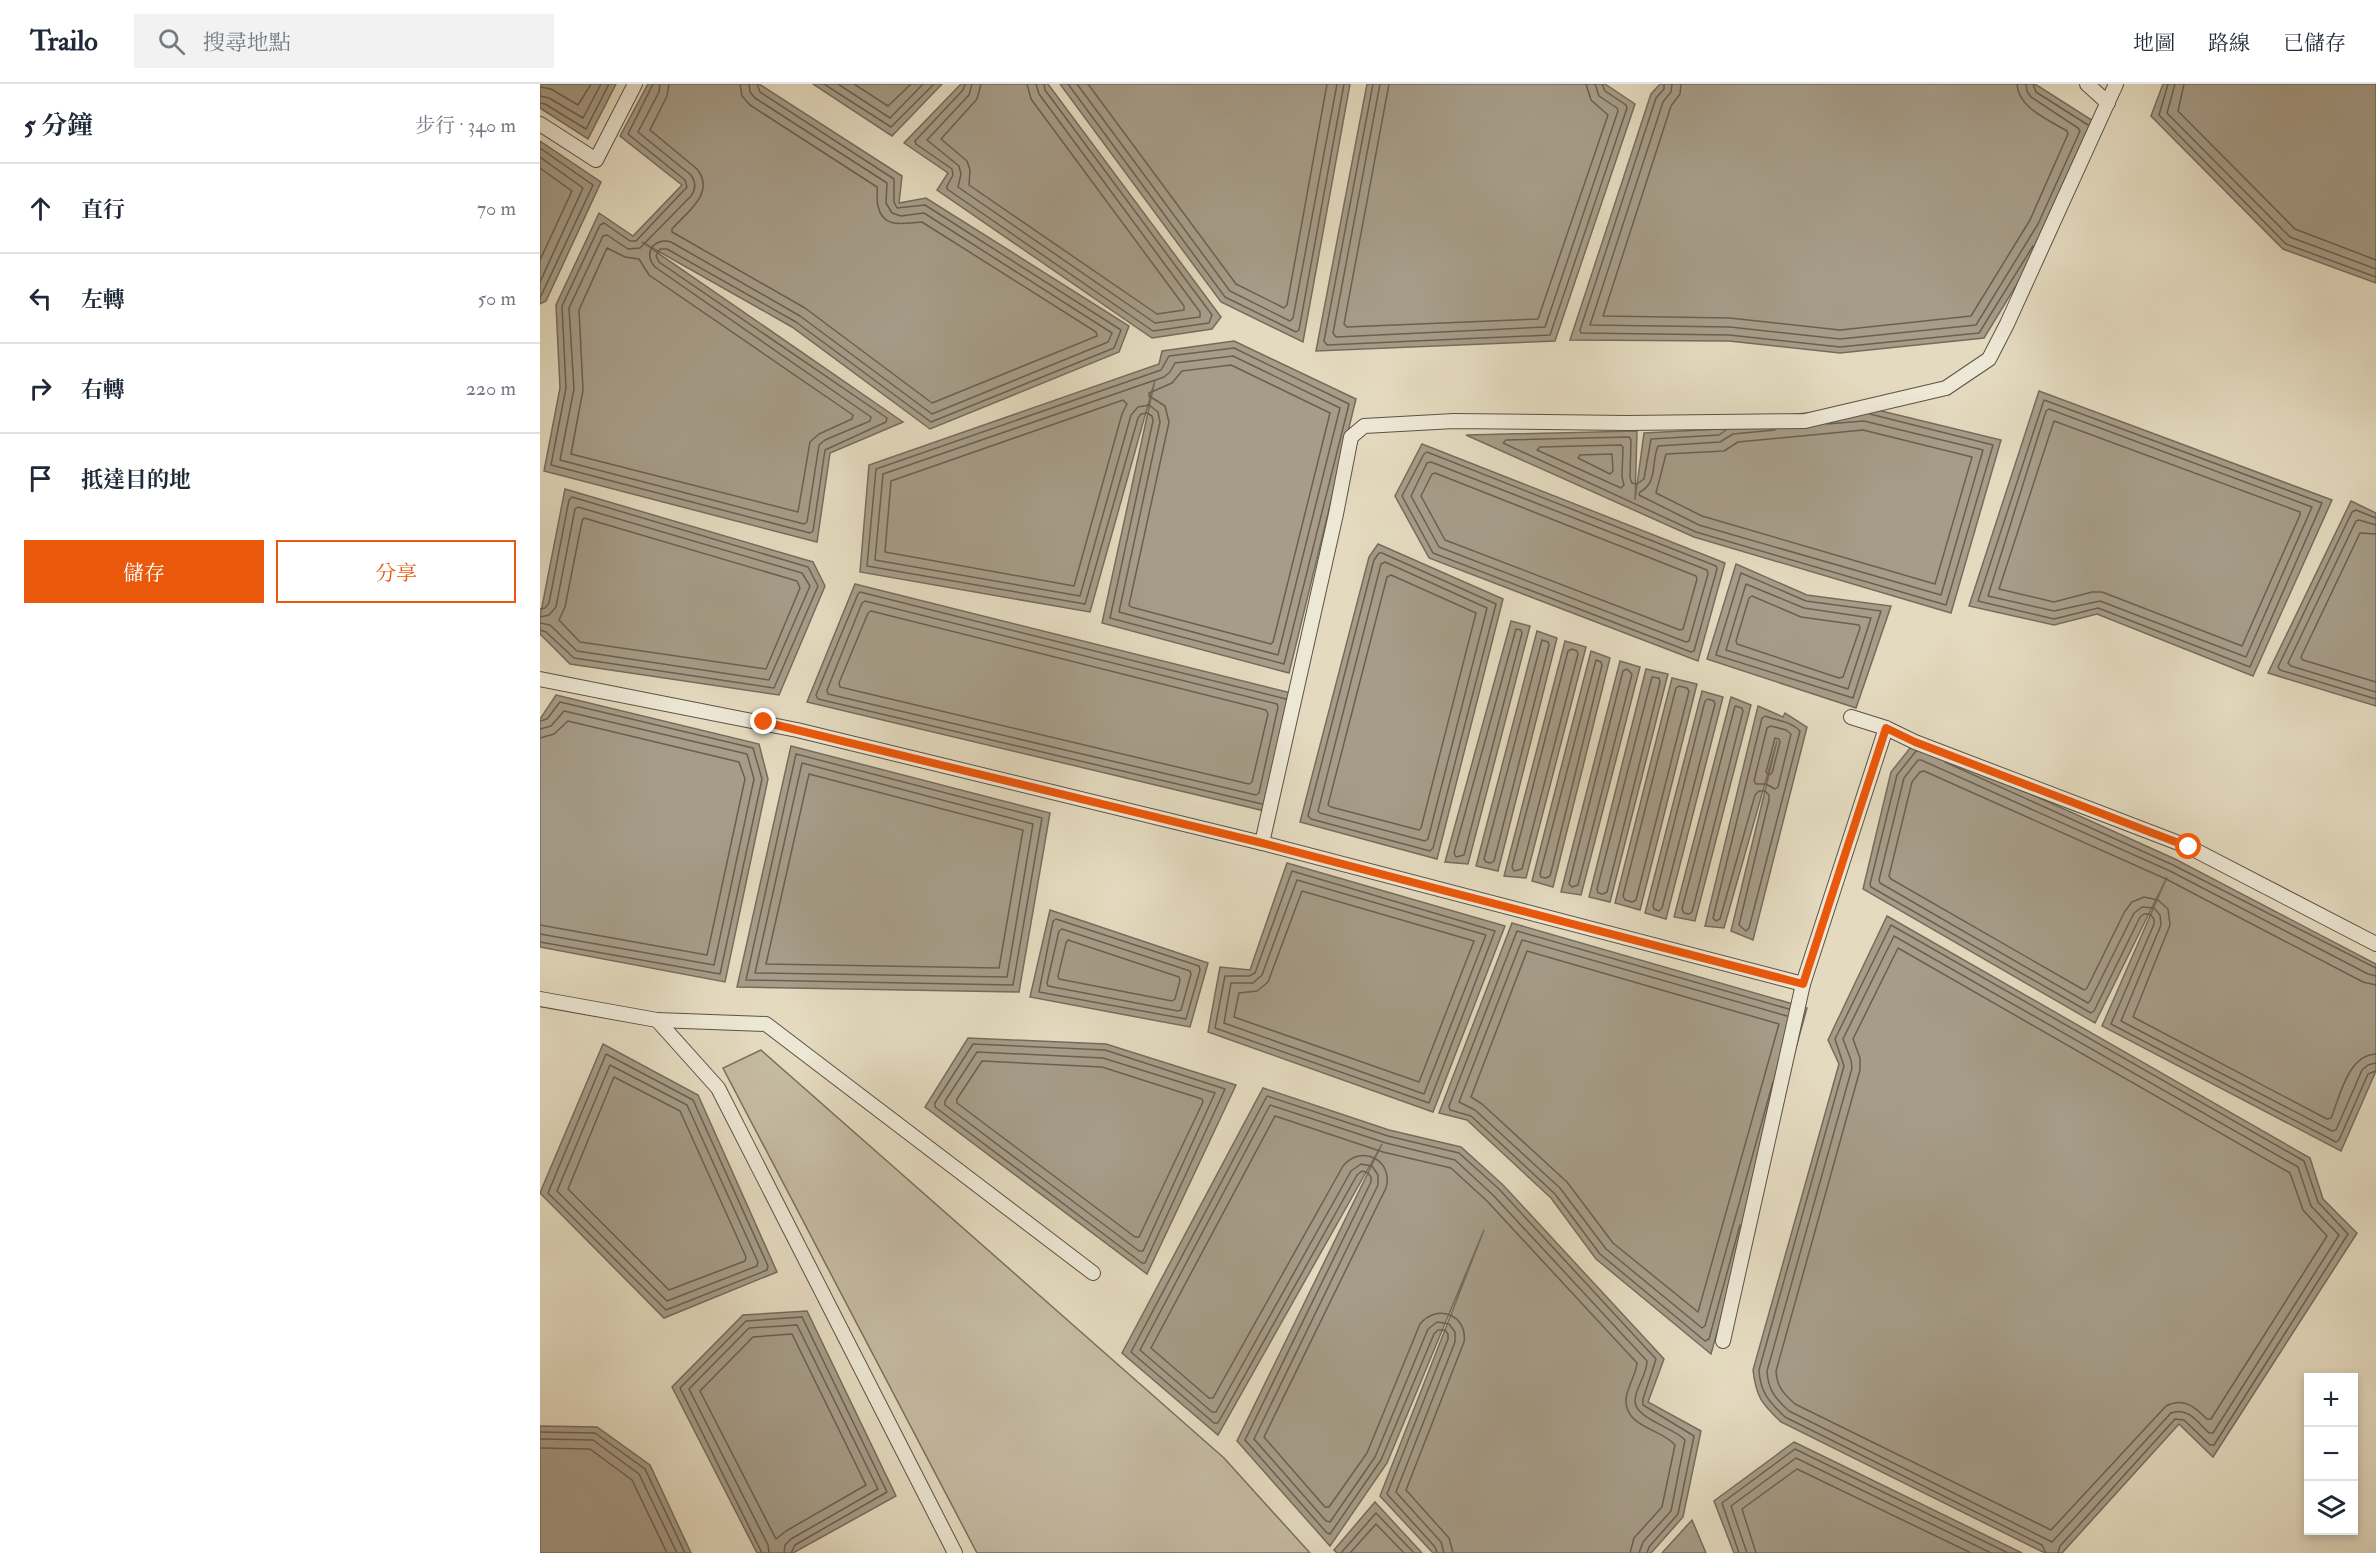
<!DOCTYPE html>
<html lang="zh-TW">
<meta charset="utf-8">
<style>
:root{--surface:#fff;--page:#f2f2f3;--text:#1f2937;--muted:#747a83;--line:#e0e1e3;--accent:#ea580c}
body{margin:0;font-family:"IM FELL Double Pica","Noto Serif TC",serif;background:var(--page);color:var(--text)}
.controls{position:absolute;right:18px;bottom:18px;display:grid;overflow:hidden;border-radius:0px;box-shadow:0 3px 9px #0003}
.controls button{width:54px;height:54px;display:grid;place-items:center;padding:0;border:0;border-bottom:2px solid var(--line);background:var(--surface);color:var(--text);font:30px sans-serif}
.stop{position:absolute;width:18px;height:18px;margin:-14px;border:4px solid #ea580c;border-radius:50%;background:#fff}
.stop.end{background:#ea580c;border-color:#fff;box-shadow:0 2px 6px #0008}
.list{margin:0;padding:0;list-style:none}
h2{display:flex;justify-content:space-between;align-items:center;height:78px;margin:0;padding:0 24px;font-size:26px}
h2 small{font-size:20px;font-weight:400;color:var(--muted)}
.list li{display:grid;grid-template-columns:39px 1fr auto;gap:18px;align-items:center;box-sizing:border-box;height:90px;padding:0 24px;border-top:2px solid var(--line)}
.list b{display:block;font-size:22px;white-space:nowrap}
.list em{font-size:20px;font-style:normal;color:var(--muted)}
.actions{display:flex;gap:12px;padding:18px 24px}
.actions a{flex:1;padding:14px 0;border:2px solid var(--accent);border-radius:0px;text-align:center;font-size:21px;color:var(--accent)}
.actions .main{background:var(--accent);color:#fff}
.icon{flex:none;width:33px;height:33px;fill:none;stroke:currentColor;stroke-width:2;stroke-linecap:round;stroke-linejoin:round}
.map{position:relative;flex:none;width:1836px;height:1469px;overflow:hidden}
header{display:flex;align-items:center;gap:36px;box-sizing:border-box;height:84px;padding:0 30px;background:var(--surface);border-bottom:2px solid var(--line)}
header strong{font-size:28px}
nav{display:flex;gap:33px;margin-inline-start:auto;font-size:21px}
.search{width:420px;height:54px;background:var(--page);display:flex;align-items:center;gap:15px;box-sizing:border-box;padding:0 21px;border-radius:0px;color:var(--muted);font-size:22px}
main{display:flex}
aside{flex:1;background:var(--surface)}
.map>svg:first-child{display:block}
.green{fill:#c5bba3;stroke:#7a7060;stroke-width:1.5}
.water{fill:#a69c88;stroke:#766c5d;stroke-width:1.5}
.lines{fill:none;stroke-linecap:round;stroke-linejoin:round}
.shore{stroke:#6a6052;stroke-width:1.5}
.lane-casing{stroke:#5c5245;stroke-width:16}
.lane{stroke:#ede7d5;stroke-width:14}
.route{stroke:#ea580c;stroke-width:8}
</style>
<header>
<strong>Trailo</strong>
<div class="search"><svg class="icon" aria-label="search" viewBox="0 0 24 24"><circle cx="10" cy="10" r="6"/><path d="M15 15l6 6"/></svg>搜尋地點</div>
<nav><a>地圖</a><a>路線</a><a>已儲存</a></nav>
</header>
<main>
<aside>
<h2>5 分鐘<small>步行 · 340 m</small></h2>
<ul class="list">
<li><svg class="icon" aria-label="ahead" viewBox="0 0 24 24"><path d="M12 20V5M6 11l6-6 6 6"/></svg><div><b>直行</b></div><em>70 m</em></li>
<li><svg class="icon" aria-label="left" viewBox="0 0 24 24"><path d="M17 20v-9H6M10 6l-5 5 5 5"/></svg><div><b>左轉</b></div><em>50 m</em></li>
<li><svg class="icon" aria-label="right" viewBox="0 0 24 24"><path d="M7 20v-9h11M14 6l5 5-5 5"/></svg><div><b>右轉</b></div><em>220 m</em></li>
<li><svg class="icon" aria-label="arrive" viewBox="0 0 24 24"><path d="M6 21V4h12l-3 4 3 4H6"/></svg><div><b>抵達目的地</b></div></li>
</ul>
<div class="actions"><a class="main">儲存</a><a>分享</a></div>
</aside>
<div class="map">
<svg width="1836" height="1469" viewBox="0 0 1836 1469">
<rect width="100%" height="100%" fill="#e4dabf"/>
<filter id="stains"><feTurbulence type="fractalNoise" baseFrequency=".00333" numOctaves="4"/><feColorMatrix values="0 0 0 0 .2 0 0 0 0 .09 0 0 0 0 .02 0 0 0 .5 -.17"/></filter>
<radialGradient id="worn" r=".72"><stop offset=".6" stop-color="#630" stop-opacity="0"/><stop offset="1" stop-color="#630" stop-opacity=".3"/></radialGradient>
<path class="green" d="M221 966 684 1374 770 1469H437L183 984Z"/>
<g class="water">
<path d="M0 0H76L48 55 0 24Z"/>
<path d="M108 0H219L362 92 359 119 386 114 589 242 579 268 390 345 252 243 102 158 363 338 290 369 277 458 4 387 20 304 16 221 59 129 93 152 142 101 80 52Z"/>
<path d="M273 0H402L352 52Z"/>
<path d="M421 0H508L681 233 672 245 612 254 397 106 408 89 364 59Z"/>
<path d="M520 0H810L763 258 681 218Z"/>
<path d="M827 0H1065L1095 20 1015 257 776 267Z"/>
<path d="M1120 0H1495L1558 40 1510 146 1444 254 1300 269 1189 257 1030 256 1111 10Z"/>
<path d="M1623 0H1836V199L1743 165 1611 32Z"/>
<path d="M0 57 61 98 6 217 0 220Z"/>
<path d="M694 257 816 315 749 589 562 539 615 296 550 528 320 488 329 381 619 280 622 267Z"/>
<path d="M1499 307 1792 416 1713 592 1557 530 1514 541 1429 522Z"/>
<path d="M1325 323 1461 356 1411 529 1154 453 926 351 1097 347 1095 416 1104 349 1180 345 1181 338Z"/>
<path d="M882 360 1185 479 1158 577 889 474 855 412Z"/>
<path d="M25 405 273 478 285 502 239 611 30 580 0 550V533Z"/>
<path d="M1811 417 1836 429V622L1728 589Z"/>
<path d="M838 460 963 515 897 775 760 738 829 473Z"/>
<path d="M1196 480 1267 511 1351 522 1316 624 1167 575Z"/>
<path d="M315 500 755 610 729 728 267 618Z"/>
<path d="M971 537 990 542 928 780 905 778Z"/>
<path d="M997 547 1017 554 958 787 936 782Z"/>
<path d="M1025 557 1046 563 986 794 964 792Z"/>
<path d="M1051 567 1070 574 1013 803 992 797Z"/>
<path d="M1080 577 1100 583 1041 811 1021 808Z"/>
<path d="M1106 585 1128 590 1070 818 1049 813Z"/>
<path d="M1132 594 1157 600 1100 826 1075 819Z"/>
<path d="M1162 607 1183 613 1126 835 1105 829Z"/>
<path d="M16 611 219 660 228 695 185 898 0 863V635Z"/>
<path d="M1191 613 1211 621 1155 837 1134 833Z"/>
<path d="M1218 622 1243 633 1245 629 1267 643 1213 856 1191 847 1237 657 1184 844 1165 842Z"/>
<path d="M1375 658 1635 775 1836 880V987L1801 1067 1562 942 1627 793 1555 939 1323 805 1351 688Z"/>
<path d="M251 662 510 729 479 908 197 903Z"/>
<path d="M747 779 965 842 893 1028 668 948 680 883 710 886Z"/>
<path d="M510 826 668 879 650 943 490 913Z"/>
<path d="M1347 832 1770 1074 1783 1115 1817 1149 1673 1373 1639 1340 1522 1469H1505L1241 1338C1222 1320 1216 1313 1213 1286L1299 980 1288 956Z"/>
<path d="M972 839 1267 924 1171 1270 1056 1175 1011 1114 927 1036 899 1029Z"/>
<path d="M428 954 566 960 696 1001 607 1190 385 1023Z"/>
<path d="M63 960 158 1011 237 1188 124 1234 0 1109Z"/>
<path d="M723 1004 849 1046 921 1063 963 1101 1124 1275 1108 1318 1161 1347 1143 1433 1111 1469H893L840 1412 944 1146 847 1379 790 1462 697 1357 842 1060 678 1351 582 1269Z"/>
<path d="M267 1227 356 1412 253 1469H217L132 1303 203 1231Z"/>
<path d="M0 1342 57 1343 110 1381 151 1469H0Z"/>
<path d="M1254 1358 1482 1469H1194L1174 1417Z"/>
<path d="M835 1418 882 1469H797L794 1466Z"/>
<path d="M1152 1436 1166 1469H1122Z"/>
</g>
<g class="lines">
<g class="shore">
<path d="M113 0 88 50 145 96 147 103 96 157H90L64 139 60 141 22 222 26 304 11 381 270 449 273 447 285 366 346 338 347 334 119 178 116 172 120 165H127L256 238 391 338 574 264 581 246 385 121 357 124 354 118V95L220 8 217 0"/>
<path d="M120 0 119 8 98 48 151 91C156 98 156 105 151 112L100 164 88 165 67 151 63 152 29 224 34 305 20 376 264 440 267 438 279 361 285 356 330 337 331 333 115 183C103 170 113 153 131 158L260 232 392 330 568 258 572 249 384 129 361 132 352 129 346 119 347 99 215 14 210 8 209 0"/>
<path d="M129 0 127 12 110 46 157 85C176 109 147 128 132 145V148L265 224 392 319 557 252 556 248 382 138C365 139 343 146 338 122 336 116 338 109 337 103L210 21 202 12 200 0"/>
<path d="M284 0 351 43 394 0"/>
<path d="M298 0 350 34 383 0"/>
<path d="M314 0 348 22 371 0"/>
<path d="M425 0 423 6 375 57 376 60 412 85 413 91 407 102V105L613 247 669 239 672 231 505 6 504 0"/>
<path d="M432 0 429 11 387 56 419 82 421 90 418 103 615 239 660 233V228L499 10 496 0"/>
<path d="M441 0 437 15 401 55 427 77 430 86 429 101 617 230 644 226V222L491 15 487 0"/>
<path d="M528 0 685 213 756 248 759 246 804 0"/>
<path d="M537 0 690 207 750 237 753 234 797 0"/>
<path d="M548 0 696 200 744 224 747 221 787 0"/>
<path d="M833 0 784 257 787 261 1010 251 1087 24 1086 21 1065 7 1062 0"/>
<path d="M840 0 793 249 796 253 1005 243 1078 27 1077 24 1059 12 1055 0"/>
<path d="M849 0 804 240 807 243 998 235 1068 31 1051 16 1046 0"/>
<path d="M1124 0V5L1116 14 1040 246 1041 249 1189 251 1300 263 1439 249 1493 162"/>
<path d="M1132 0 1131 8 1123 18 1050 241 1190 243 1300 255 1436 241 1498 140 1540 47 1538 44 1491 13 1487 7 1486 0"/>
<path d="M1141 0 1140 10 1131 22 1063 232 1190 234 1300 246 1431 232 1490 136 1528 50 1527 47C1509 36 1478 24 1477 0"/>
<path d="M1493 0 1496 8 1548 41"/>
<path d="M1628 0 1619 31 1746 160 1836 193"/>
<path d="M1635 0 1627 29 1750 153 1836 185"/>
<path d="M1644 0 1638 27 1755 145 1836 176"/>
<path d="M0 3 11 5 38 21 51 0"/>
<path d="M0 12 9 14 43 34 61 0"/>
<path d="M0 19 5 20 46 45 69 0"/>
<path d="M0 64 53 101 0 214"/>
<path d="M0 73 43 104 0 198"/>
<path d="M0 84 32 107 0 176"/>
<path d="M67 164 85 173 99 175 109 191 313 331 312 335 279 350 270 358 258 428 31 370 43 306 39 226Z"/>
<path d="M694 264 809 320 744 580 570 534 613 337 612 332 607 329 601 330 598 334 545 520 327 482 336 385 621 286 629 272Z"/>
<path d="M693 272 800 324 738 571 579 528 620 338 618 328 609 321 598 323 591 331 540 512 335 476 343 390 624 293 630 288 635 279Z"/>
<path d="M691 281 790 329 733 558 731 560 591 523 589 521 629 338 625 322 609 312V309L632 299 642 287Z"/>
<path d="M583 316 587 320 582 330 534 502 345 468 351 397Z"/>
<path d="M1504 316 1782 419 1710 583 1558 524 1514 535 1438 517Z"/>
<path d="M1509 325 1772 423 1706 573 1560 517 1514 527 1448 512 1506 327Z"/>
<path d="M1514 337 1760 428V431L1702 562 1562 508H1552L1514 518 1459 505Z"/>
<path d="M1186 346 1179 351 1111 355 1104 395 1097 400 1092 399 1090 394 1091 356 1089 353 966 356 963 359 1156 448 1406 521 1453 361 1330 330"/>
<path d="M1235 346 1193 350 1180 358 1118 362C1111 378 1118 399 1100 408L1099 411 1159 441 1401 511 1443 366 1324 337 1287 340"/>
<path d="M1323 346 1432 373 1395 500 1162 432 1116 409 1126 370 1184 367 1198 358Z"/>
<path d="M1081 361 1083 363 1082 393 1084 401 1081 404 997 366 1000 363Z"/>
<path d="M887 368 1176 482 1177 485 1154 567 1151 568 893 469 862 412 884 370Z"/>
<path d="M1072 370 1073 387 1070 390 1038 374 1040 371Z"/>
<path d="M891 378 1167 486 1168 490 1149 557 1146 558 899 463 871 412 887 379Z"/>
<path d="M895 389 1156 492 1157 495 1143 545 1140 546 905 456 881 412 892 390Z"/>
<path d="M44 434 257 497 260 504 226 585 40 558 19 536 25 523 42 437Z"/>
<path d="M1836 434 1816 426 1812 428 1738 583 1740 586 1836 615"/>
<path d="M1836 441 1819 436 1816 437 1748 579 1751 582 1836 608"/>
<path d="M1836 450 1820 449 1761 573 1763 576 1836 598"/>
<path d="M842 469 956 520 893 764 890 767 771 735 768 732 834 476 839 469Z"/>
<path d="M845 478 947 524 888 755 885 757 780 729 778 727 841 480Z"/>
<path d="M1201 489 1266 517 1341 527 1313 614 1176 571Z"/>
<path d="M851 491 936 529 881 744 879 746 791 723 788 721 847 493Z"/>
<path d="M1206 500 1264 524 1331 534 1308 605 1186 566Z"/>
<path d="M1212 512 1261 533 1319 541 1320 544 1303 593 1299 594 1197 560 1196 557 1209 514Z"/>
<path d="M325 517 737 620 738 623 719 709 716 711 288 610 287 606 322 519Z"/>
<path d="M0 525 5 524 9 519 29 416 32 413 268 483 278 502 234 604 34 574 6 548 0 546"/>
<path d="M331 527 726 626 728 630 712 698 709 700 300 603 299 599 328 529Z"/>
<path d="M0 533 9 531 16 523 35 425 38 423 262 489 270 502 229 596 37 567 10 541 0 539"/>
<path d="M976 545 981 546 982 549 924 771 916 773 914 769Z"/>
<path d="M1002 556 1008 558 1009 561 954 777 951 779 946 778 944 775Z"/>
<path d="M1032 565 1037 567 1038 570 982 785 974 787 972 783 1028 567Z"/>
<path d="M1056 576 1061 578 1062 581 1010 792 1006 794 1001 793 1000 790Z"/>
<path d="M1087 585 1092 590 1038 801 1032 803 1029 800 1083 587Z"/>
<path d="M1112 593 1119 594 1120 598 1067 808 1063 810 1058 809 1057 805Z"/>
<path d="M1139 602 1147 604 1149 607 1096 816 1092 818 1085 816 1083 812 1136 604Z"/>
<path d="M1168 615 1174 617 1175 620 1122 824 1119 827 1114 825 1113 822 1165 617Z"/>
<path d="M1195 622 1202 624 1203 627 1152 828 1149 830 1144 829 1142 825Z"/>
<path d="M1225 632C1237 637 1251 637 1260 647L1209 844 1206 847 1199 841 1229 716V711L1225 707H1219L1215 711 1180 835 1176 837 1173 834 1222 634Z"/>
<path d="M0 637 7 635 20 618 213 664 222 695 180 890 0 858"/>
<path d="M1231 642 1246 646 1251 650 1238 703 1235 705 1226 700H1216L1214 697 1227 644Z"/>
<path d="M0 645 11 642 24 627 207 670 214 695 174 881 0 850"/>
<path d="M0 654 14 650 28 637 199 678 205 695 167 871 0 841"/>
<path d="M1235 654 1239 655 1240 658 1232 689 1229 691 1226 688Z"/>
<path d="M1376 667 1357 691 1330 800 1331 803 1551 929 1554 927 1600 833 1604 830H1610L1614 835V840L1571 940 1796 1058 1799 1056 1828 990 1836 987"/>
<path d="M256 670 502 734 473 901 206 896Z"/>
<path d="M1405 678 1633 781 1836 884"/>
<path d="M262 679 493 740 467 893 215 889Z"/>
<path d="M269 690 483 746 459 884 226 880Z"/>
<path d="M722 720 278 615 276 611 318 510 320 508 746 615"/>
<path d="M752 787 955 847 889 1019 675 944 685 892H709L715 889Z"/>
<path d="M757 796 946 851 884 1010 684 939 691 899H713L722 891Z"/>
<path d="M762 807 934 857 879 998 694 933 699 909 717 907 728 898Z"/>
<path d="M516 835 659 882 660 886 646 935 499 908 513 837Z"/>
<path d="M522 845 650 887 651 890 641 926 638 927 508 902 507 899 519 847Z"/>
<path d="M1354 852 1758 1083 1771 1122 1799 1151 1673 1349H1669C1658 1339 1648 1322 1631 1329L1512 1458 1249 1327C1235 1314 1228 1306 1227 1287L1312 984 1311 976 1303 955Z"/>
<path d="M528 856 639 893 640 896 635 915 632 917 519 895 518 892 526 859Z"/>
<path d="M1358 864 1750 1089 1763 1126 1787 1152 1671 1335H1667C1655 1323 1644 1313 1626 1322L1511 1446 1255 1320C1243 1309 1237 1303 1236 1287L1320 986V974L1313 955Z"/>
<path d="M987 867 1239 940 1158 1228 1073 1159 1027 1098 942 1020 931 1013Z"/>
<path d="M1836 892 1828 890 1630 787 1381 676H1378L1364 694 1339 796 1340 799 1548 919 1550 917 1594 829 1602 823 1614 824 1620 831 1621 841 1581 937 1792 1047 1796 1046 1822 986 1828 981 1836 979"/>
<path d="M1836 901 1823 898 1626 795 1384 687 1380 688 1372 698 1349 792 1351 795 1544 906 1547 904 1585 827 1592 818 1604 813 1618 816 1628 825 1630 841 1593 933 1787 1035 1791 1034C1800 1012 1808 971 1836 970"/>
<path d="M433 960 565 966 685 1005 605 1179H602L395 1023V1019Z"/>
<path d="M437 968 563 974 675 1009 603 1167H599L405 1021V1017Z"/>
<path d="M66 970 153 1016 228 1182 227 1186 126 1226 8 1109Z"/>
<path d="M442 977 562 983 662 1015 663 1018 599 1153H595L417 1019V1015Z"/>
<path d="M70 981 147 1021 218 1178 217 1182 127 1217 17 1107Z"/>
<path d="M74 993 140 1027 206 1173 205 1177 129 1206 28 1105Z"/>
<path d="M1233 998 1165 1242 1162 1244 1066 1165 1020 1104 935 1026 919 1018 982 856 1247 932"/>
<path d="M1200 1141 1169 1255 1165 1257 1060 1170 1015 1110 931 1032 910 1026 909 1022 977 847 1249 925"/>
<path d="M252 1250 326 1401 246 1447 236 1455 160 1307 213 1253Z"/>
<path d="M0 1348 55 1349 105 1385 145 1469"/>
<path d="M0 1355 53 1356 99 1390 137 1469"/>
<path d="M0 1364 50 1365 92 1396 127 1469"/>
<path d="M222 1469 140 1304 206 1237 262 1233 347 1408 255 1461 251 1469"/>
<path d="M229 1469 228 1461 149 1305 209 1244 257 1241 338 1405 251 1455 245 1461 244 1469"/>
<path d="M801 1469 836 1429 874 1469"/>
<path d="M810 1469 836 1440 864 1469"/>
<path d="M897 1469 895 1463 847 1410 908 1255V1250L905 1246H898L894 1250 841 1376 790 1450 787 1449 705 1356 831 1098V1093L828 1089 822 1087 817 1091 678 1339H674L591 1268 727 1012 848 1052 919 1069 959 1105 1116 1275 1103 1315V1321L1154 1352 1138 1430 1109 1463 1107 1469"/>
<path d="M904 1469 901 1458 856 1408 915 1258V1248L909 1240 897 1238 888 1245 835 1373 790 1438 786 1437 714 1355 838 1101V1091L832 1082 821 1080 811 1087 676 1328H672L600 1266 730 1021 846 1059 915 1076 953 1111 1107 1277C1107 1291 1095 1304 1095 1317 1095 1335 1135 1344 1145 1356L1131 1427 1103 1458 1099 1469"/>
<path d="M913 1469 909 1454 866 1406 924 1258C928 1231 897 1219 880 1240L827 1369 789 1423H785L724 1353 846 1104C854 1077 822 1059 803 1082L673 1314H669L611 1264 735 1032 843 1068 911 1084 947 1117 1097 1279C1096 1291 1087 1303 1086 1315 1084 1343 1122 1345 1135 1361L1122 1423 1094 1454 1090 1469"/>
<path d="M1199 1469 1182 1419 1255 1365 1468 1469"/>
<path d="M1207 1469 1191 1422 1256 1374 1451 1469"/>
<path d="M1216 1469 1202 1425 1257 1385 1431 1469"/>
<path d="M1506 1469 1502 1461 1245 1333C1229 1318 1220 1308 1219 1286L1304 982 1295 955 1351 841 1764 1077 1778 1118 1808 1150 1674 1361H1670L1644 1336 1635 1335 1520 1462 1518 1469"/>
</g>
<defs>
<g id="lane">
<path d="M1547 0 1568 19"/>
<path d="M0 40 56 76 95 0"/>
<path d="M0 595 257 646 722 759 1263 900"/>
<path d="M1311 633 1346 644 1375 658 1649 763 1836 860"/>
<path d="M722 759 796 430 811 353 824 342 914 337 1087 339 1265 337 1406 304 1449 275 1467 240 1576 0"/>
<path d="M0 915 117 936 178 1004 415 1469"/>
<path d="M117 936 226 940 553 1189"/>
<path d="M1183 1257 1263 900 1346 644"/>
</g>
</defs>
<use href="#lane" class="lane-casing"/>
<use href="#lane" class="lane"/>
</g>
<g class="lines">
<path class="route" d="M224 638 722 759 1263 900 1346 644 1375 658 1649 763"/>
</g>
<rect width="100%" height="100%" filter="url(#stains)"/>
<rect width="100%" height="100%" fill="url(#worn)"/>
</svg>
<div class="controls">
<button>+</button>
<button>−</button>
<button><svg class="icon" aria-label="layers" viewBox="0 0 24 24"><path d="M12 4l9 5-9 5-9-5zM3 14l9 5 9-5"/></svg></button>
</div>
<div class="stop" style="left:1649px;top:763px"></div>
<div class="stop end" style="left:224px;top:638px"></div>
</div>
</main>
